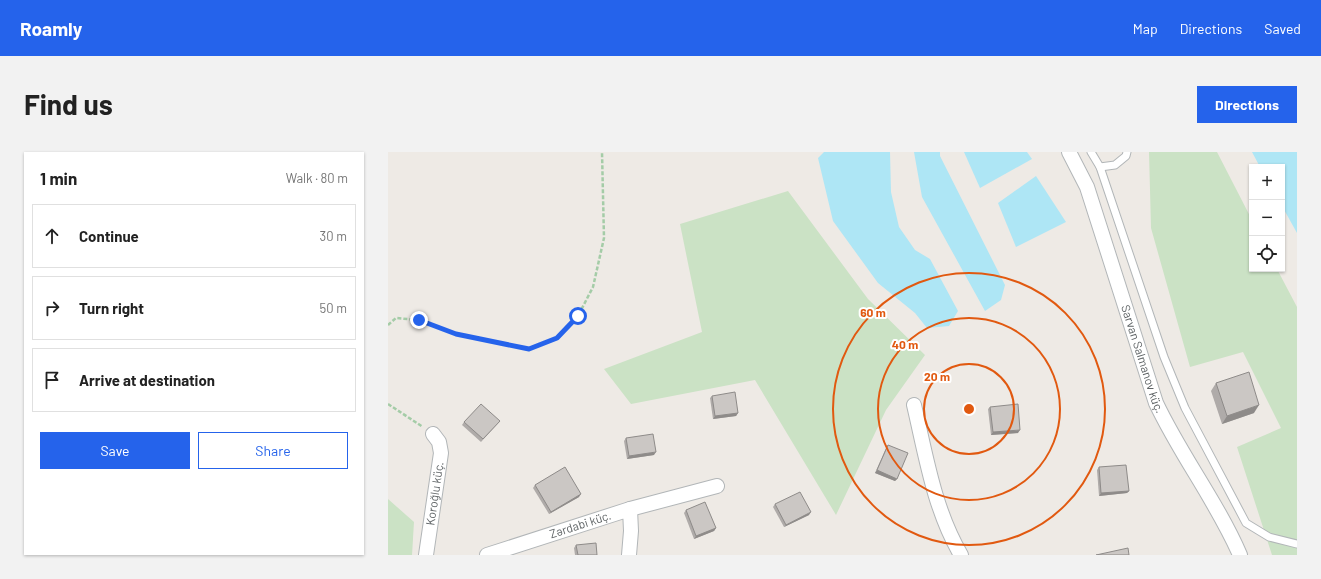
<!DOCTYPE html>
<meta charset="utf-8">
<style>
:root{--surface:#fff;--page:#f2f2f2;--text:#222;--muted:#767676;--line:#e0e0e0;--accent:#2563eb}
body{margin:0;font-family:Barlow,sans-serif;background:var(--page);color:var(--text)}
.controls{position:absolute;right:12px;top:12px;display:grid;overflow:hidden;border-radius:0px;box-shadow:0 1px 3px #0004}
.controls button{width:36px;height:36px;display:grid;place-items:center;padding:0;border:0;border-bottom:1px solid var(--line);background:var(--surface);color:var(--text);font:20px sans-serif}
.stop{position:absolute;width:12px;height:12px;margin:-9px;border:3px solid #2563eb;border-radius:50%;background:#fff}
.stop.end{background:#2563eb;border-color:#fff;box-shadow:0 1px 4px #0008}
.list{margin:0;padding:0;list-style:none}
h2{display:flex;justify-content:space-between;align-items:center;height:52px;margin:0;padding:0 16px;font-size:17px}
h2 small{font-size:13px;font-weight:400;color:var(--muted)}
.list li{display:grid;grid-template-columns:26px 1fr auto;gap:12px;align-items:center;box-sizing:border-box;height:64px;margin:0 8px 8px;padding:0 8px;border:1px solid var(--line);border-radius:0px}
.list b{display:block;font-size:15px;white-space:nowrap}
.list em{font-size:13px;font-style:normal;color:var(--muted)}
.actions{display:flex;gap:8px;padding:12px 16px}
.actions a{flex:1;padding:9px 0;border:1px solid var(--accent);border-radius:0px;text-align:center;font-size:14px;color:var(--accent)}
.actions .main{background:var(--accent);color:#fff}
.icon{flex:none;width:22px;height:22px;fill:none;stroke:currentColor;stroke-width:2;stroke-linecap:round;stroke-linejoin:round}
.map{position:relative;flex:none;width:909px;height:403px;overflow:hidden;border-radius:0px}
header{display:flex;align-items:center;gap:24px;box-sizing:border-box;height:56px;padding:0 20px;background:var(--accent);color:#fff}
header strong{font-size:19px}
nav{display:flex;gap:22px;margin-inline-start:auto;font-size:14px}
.intro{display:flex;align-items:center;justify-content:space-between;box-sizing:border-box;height:96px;padding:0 24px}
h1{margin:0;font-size:28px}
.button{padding:10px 18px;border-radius:0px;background:var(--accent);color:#fff;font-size:14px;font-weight:700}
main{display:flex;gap:24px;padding:0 24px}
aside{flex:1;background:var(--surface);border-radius:0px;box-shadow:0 1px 3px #0004}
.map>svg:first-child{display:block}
.green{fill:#cbe2c5}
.water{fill:#aee6f5}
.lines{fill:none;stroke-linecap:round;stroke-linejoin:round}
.service-casing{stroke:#b2b6b8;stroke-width:9}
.minor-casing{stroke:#b2b6b8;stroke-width:16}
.path{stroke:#a4cca7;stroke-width:2.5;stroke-dasharray:4 2;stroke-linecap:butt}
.service{stroke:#fff;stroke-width:7}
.minor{stroke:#fff;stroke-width:14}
.wall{fill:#afaba9}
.shaded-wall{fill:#8e8b89}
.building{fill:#cbc7c4;stroke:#8e8b89}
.route{stroke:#2563eb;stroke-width:5}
.ring{fill:none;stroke:#e15910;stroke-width:2}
.labels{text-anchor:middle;stroke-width:4;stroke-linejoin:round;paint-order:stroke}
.street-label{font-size:12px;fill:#5d6264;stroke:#fff}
.centre{fill:#e15910;stroke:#fff;stroke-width:2}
.ring-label{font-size:12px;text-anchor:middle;font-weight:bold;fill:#e15910;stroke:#fff;stroke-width:4;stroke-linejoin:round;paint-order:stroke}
</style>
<header>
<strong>Roamly</strong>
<nav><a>Map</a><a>Directions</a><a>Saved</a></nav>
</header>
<div class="intro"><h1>Find us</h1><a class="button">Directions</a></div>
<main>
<aside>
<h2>1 min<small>Walk · 80 m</small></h2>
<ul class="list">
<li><svg class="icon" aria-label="ahead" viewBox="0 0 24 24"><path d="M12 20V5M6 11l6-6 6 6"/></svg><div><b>Continue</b></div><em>30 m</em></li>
<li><svg class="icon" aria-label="right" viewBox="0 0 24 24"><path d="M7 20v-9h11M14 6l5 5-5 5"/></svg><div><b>Turn right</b></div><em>50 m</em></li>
<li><svg class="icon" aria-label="arrive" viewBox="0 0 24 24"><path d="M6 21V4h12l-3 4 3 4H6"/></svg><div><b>Arrive at destination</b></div></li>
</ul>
<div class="actions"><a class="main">Save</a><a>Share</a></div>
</aside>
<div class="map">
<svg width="909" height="403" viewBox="0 0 909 403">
<rect width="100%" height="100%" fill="#eeeae5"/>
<g class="green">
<path d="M761 0H829L864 68V117H889L909 155V403H884L849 295 893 276 855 200 802 215 763 76Z"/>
<path d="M400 39 480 147 537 203 498 258 448 363 367 228 243 252 216 217 314 180 292 72Z"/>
<path d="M0 347 26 370 24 403H0Z"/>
</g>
<g class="water">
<path d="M436 0H502L503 40 511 75 527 98 542 107 570 159 561 174 539 176 527 161 490 131 445 69 430 6Z"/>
<path d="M526 0H552V4L617 133 613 148 597 159 534 45Z"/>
<path d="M576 0H639L644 7 592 36Z"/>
<path d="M864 0H909V81L894 54V15H872Z"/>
<path d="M648 24 678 70 628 95 610 51Z"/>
</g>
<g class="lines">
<defs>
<g id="service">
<path d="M703 0 712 15 776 205 797 256 858 371 881 385 909 392"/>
<path d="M712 15 727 13 738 4 739 0"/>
</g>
<g id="minor">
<path id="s1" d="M681 0 699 35 768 251C793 304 829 350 852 403"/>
<path d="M526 253C538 304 546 357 573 403"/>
<path d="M242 357 329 334"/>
<path id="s2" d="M38 403 53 301 51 290 45 282"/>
<path id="s3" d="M99 403 242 357 243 379 241 403"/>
</g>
</defs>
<use href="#service" class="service-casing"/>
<use href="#minor" class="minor-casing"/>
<g class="path">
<path d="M0 173 8 166 31 168 68 182 141 197 169 186 190 164 205 135 216 86 214 0"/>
<path d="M0 252 35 275"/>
</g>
<use href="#service" class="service"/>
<use href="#minor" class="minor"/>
</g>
<g class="wall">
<path d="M828 231 866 261 834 272 823 239Z"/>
<path d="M324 244 350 261 348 264 325 267 322 246Z"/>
<path d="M602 255 630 281 603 283 600 257Z"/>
<path d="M112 269 93 290 74 273 76 270Z"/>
<path d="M238 286 266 303 239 307 236 289Z"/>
<path d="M500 293 509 327 507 329 487 321 498 296Z"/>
<path d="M711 315 741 339 739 341 711 344 709 318Z"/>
<path d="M147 333 191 345 161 362 145 336Z"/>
<path d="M387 352 421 363 396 375 385 355Z"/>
<path d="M298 358 328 376 326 379 306 387 296 361Z"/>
<path d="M188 393 209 403H187L186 396Z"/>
</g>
<g class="shaded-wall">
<path d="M871 253 866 261 834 272 839 264Z"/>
<path d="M350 261 348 264 325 267 327 264Z"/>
<path d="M632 278 630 281 603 283 605 280Z"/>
<path d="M268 300 266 303 239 307 241 304Z"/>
<path d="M489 318 509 327 507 329 487 321Z"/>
<path d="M741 339 739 341 711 344 713 341Z"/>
<path d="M193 342 191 345 161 362 163 360Z"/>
<path d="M423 360 421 363 396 375 398 373Z"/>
<path d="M328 376 326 379 306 387 308 384Z"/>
</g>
<g class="building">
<path d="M861 220 871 253 839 264 828 231Z"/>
<path d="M347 240 350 261 327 264 324 244Z"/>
<path d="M93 252 112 269 95 287 76 270Z"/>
<path d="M630 252 632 278 605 280 602 255Z"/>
<path d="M265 282 268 300 241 304 238 286Z"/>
<path d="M500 293 520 301 509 327 489 318Z"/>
<path d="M738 313 741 339 713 341 711 315Z"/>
<path d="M177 315 193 342 163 360 147 333Z"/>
<path d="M412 340 423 360 398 373 387 352Z"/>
<path d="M317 350 328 376 308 384 298 358Z"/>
<path d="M208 391 209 403H190L188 393Z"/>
<path d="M740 396 741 403H708Z"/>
</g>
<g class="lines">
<path class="route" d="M31 168 68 182 141 197 169 186 190 164"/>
</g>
<g class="ring">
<circle cx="581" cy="257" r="45"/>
<circle cx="581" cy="257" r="91"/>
<circle cx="581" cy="257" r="136"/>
</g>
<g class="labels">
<g class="street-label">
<text dy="4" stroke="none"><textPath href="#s1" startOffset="220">Sarvan Salmanov küç.</textPath></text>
<text dy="4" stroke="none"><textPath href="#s2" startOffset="62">Koroğlu küç.</textPath></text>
<text dy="4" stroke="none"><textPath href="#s3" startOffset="98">Zərdabi küç.</textPath></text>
</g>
</g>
<circle cx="581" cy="257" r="6" class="centre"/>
<g class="ring-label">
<text x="485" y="165">60 m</text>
<text x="517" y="197">40 m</text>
<text x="549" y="229">20 m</text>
</g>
</svg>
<div class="controls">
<button>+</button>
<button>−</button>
<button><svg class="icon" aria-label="locate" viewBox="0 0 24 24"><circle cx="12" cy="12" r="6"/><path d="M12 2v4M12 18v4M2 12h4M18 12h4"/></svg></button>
</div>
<div class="stop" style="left:190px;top:164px"></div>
<div class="stop end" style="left:31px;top:168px"></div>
</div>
</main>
